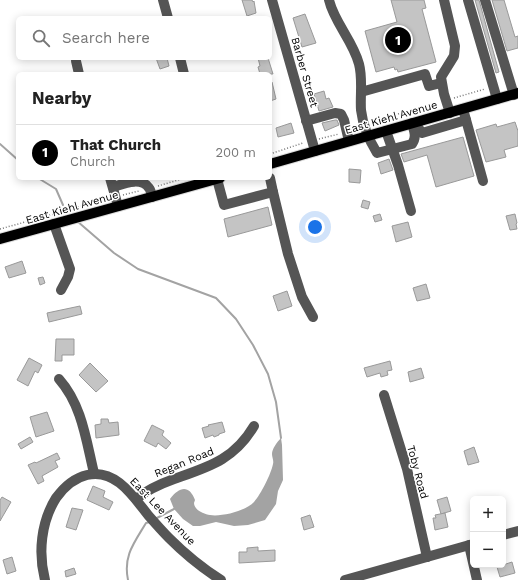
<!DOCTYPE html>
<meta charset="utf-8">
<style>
:root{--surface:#fff;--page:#f2f2f2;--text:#222;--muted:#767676;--line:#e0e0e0;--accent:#000}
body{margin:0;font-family:"Work Sans",sans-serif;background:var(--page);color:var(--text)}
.controls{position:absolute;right:12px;bottom:12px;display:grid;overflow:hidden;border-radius:6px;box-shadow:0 2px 10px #0003}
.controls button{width:36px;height:36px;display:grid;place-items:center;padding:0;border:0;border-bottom:1px solid var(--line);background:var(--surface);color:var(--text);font:20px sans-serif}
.you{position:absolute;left:315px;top:227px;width:14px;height:14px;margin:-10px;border:3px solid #fff;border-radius:50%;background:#1a73e8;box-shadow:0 0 0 6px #1a73e833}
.badge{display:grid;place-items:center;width:26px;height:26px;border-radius:50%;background:var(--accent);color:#fff;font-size:13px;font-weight:700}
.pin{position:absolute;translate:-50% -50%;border:2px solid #fff;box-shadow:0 1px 4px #0006}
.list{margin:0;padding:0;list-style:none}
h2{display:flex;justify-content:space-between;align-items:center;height:52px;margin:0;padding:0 16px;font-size:17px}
h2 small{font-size:13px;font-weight:400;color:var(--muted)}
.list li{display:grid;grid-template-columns:26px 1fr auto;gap:12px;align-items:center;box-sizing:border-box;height:56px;padding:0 16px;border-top:1px solid var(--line)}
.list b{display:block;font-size:15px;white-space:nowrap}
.list p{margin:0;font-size:13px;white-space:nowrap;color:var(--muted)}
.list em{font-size:13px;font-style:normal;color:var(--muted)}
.icon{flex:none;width:22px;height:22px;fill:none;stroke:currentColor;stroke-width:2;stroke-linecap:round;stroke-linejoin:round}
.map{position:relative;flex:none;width:518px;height:580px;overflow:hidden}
.search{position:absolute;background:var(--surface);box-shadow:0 2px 10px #0003;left:16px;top:16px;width:256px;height:44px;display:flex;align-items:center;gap:10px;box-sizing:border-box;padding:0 14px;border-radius:6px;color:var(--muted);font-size:15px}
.panel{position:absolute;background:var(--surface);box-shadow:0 2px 10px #0003;left:16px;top:72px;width:256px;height:108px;border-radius:6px}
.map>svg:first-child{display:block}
.water{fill:#a3a3a3}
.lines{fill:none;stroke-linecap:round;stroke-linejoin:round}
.stream{stroke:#a3a3a3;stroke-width:2}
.building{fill:#c4c4c4;stroke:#999}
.major-casing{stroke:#dbdbdb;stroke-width:12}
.path{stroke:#777;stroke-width:1.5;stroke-dasharray:1 2;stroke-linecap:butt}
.minor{stroke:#555;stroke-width:10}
.major{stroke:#000;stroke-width:10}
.labels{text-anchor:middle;stroke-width:3;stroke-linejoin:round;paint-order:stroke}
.street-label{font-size:11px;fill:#000;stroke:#fff}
</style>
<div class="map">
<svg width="518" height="580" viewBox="0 0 518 580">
<rect width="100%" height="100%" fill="#fff"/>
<path class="water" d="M281 438 282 445 283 480 278 491 276 504 265 520 248 525 234 526 216 522 200 526H193L183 519 174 509 170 499C179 487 189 484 195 500L194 503C194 510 204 514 210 515 221 517 246 511 254 502 261 494 271 474 273 464 274 461 272 457 272 454 272 449 277 442 281 438Z"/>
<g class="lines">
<g class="stream">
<path d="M0 144 18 160"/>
<path d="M38 178 56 189 63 205"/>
<path d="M77 221 114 253 138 269 216 298 236 319 253 345 268 374 276 402 281 438"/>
<path d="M155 519 174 509"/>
<path d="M128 580C123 556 134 543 146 523L150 522"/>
</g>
</g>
<g class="building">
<path d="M242 0H252L253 2 254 1 256 13 247 16Z"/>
<path d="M391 0H424L426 8 422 9 436 62 398 72 397 69 395 70 394 67 376 72 365 31 397 22Z"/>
<path d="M475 0H479L499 72 496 73Z"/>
<path d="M492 0H504L515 37 518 36V48L507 51Z"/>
<path d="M305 14 316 43 302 47 293 18Z"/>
<path d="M156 58H167L169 66 160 69Z"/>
<path d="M258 58H268L273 74H260L258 67 260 66Z"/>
<path d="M270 82H272L276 99 270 101Z"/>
<path d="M324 91 326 99 329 98 333 107 319 111 314 94Z"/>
<path d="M335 120H337L339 125 325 131 322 123Z"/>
<path d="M515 122 518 131V146L504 150 506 157 486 162 476 130 496 124 497 127Z"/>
<path d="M291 123 294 133 278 137 276 128Z"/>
<path d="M463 137 474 176 436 187 427 155 404 162 401 154Z"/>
<path d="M389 159 393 170 381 174 378 163Z"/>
<path d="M349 169 361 170 360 183 349 182Z"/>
<path d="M363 200 370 202 368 209 361 207Z"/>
<path d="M268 207 272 225 228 237 224 219Z"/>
<path d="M380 214 382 220 375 222 373 216Z"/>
<path d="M515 214 517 223 516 224 517 229 510 230 506 216Z"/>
<path d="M408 222 412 237 396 242 392 226Z"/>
<path d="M22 261 26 273 9 278 5 267Z"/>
<path d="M43 277 45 283 40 285 38 278Z"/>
<path d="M426 284 430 298 417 301 413 288Z"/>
<path d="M287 291 292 306 278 311 273 296Z"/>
<path d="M80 306 82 314 49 322 47 313Z"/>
<path d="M56 339H74V355H62V361H55Z"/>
<path d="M29 358 42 365 38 373 35 371 28 386 17 380Z"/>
<path d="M390 361 392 370 387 371 388 375 381 377 380 373 367 377 364 368Z"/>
<path d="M90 363 108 381 96 392 79 375Z"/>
<path d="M421 368 424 378 410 382 408 372Z"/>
<path d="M47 412 54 431 36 437 30 417Z"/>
<path d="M101 419H108L109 423 118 422 119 435 96 438 95 425 101 424Z"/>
<path d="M222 422 225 432 219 434V435L214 437 213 435 205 438 202 428 209 426 208 425Z"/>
<path d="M152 425 164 431 162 435 171 443 166 449 158 443 156 447 144 441Z"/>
<path d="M30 437 33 442 21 449 18 444Z"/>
<path d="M474 447 479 462 468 465 464 451Z"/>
<path d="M57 453 60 459 55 461 58 467 42 476 44 481 38 484 28 465 35 462 36 463Z"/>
<path d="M93 486 105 491 103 497 113 502 109 510 87 500Z"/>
<path d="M2 497 11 502 0 521V500Z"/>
<path d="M447 497 451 511 441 514 437 500Z"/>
<path d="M72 508 83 510 76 530 66 527Z"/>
<path d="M445 513 448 527 435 530 433 518H436L435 515Z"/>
<path d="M310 515 314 527 304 530 301 518Z"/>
<path d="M258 547V551L275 550V561L239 563V552H247V548Z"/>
<path d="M12 557 16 571 7 574 3 560Z"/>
<path d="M512 562 515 573 500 577 497 567Z"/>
<path d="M74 568 76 574 66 577 65 571Z"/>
</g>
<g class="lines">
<defs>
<g id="major">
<path d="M270 164 518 93"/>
<path d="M0 239 220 178"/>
</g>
</defs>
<use href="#major" class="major-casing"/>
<g class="path">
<path d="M454 98 485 89"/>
<path d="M373 124 403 112 438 104"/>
<path d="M319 139 339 134"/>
<path d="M270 154 303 143"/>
<path d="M158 186 185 178"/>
<path d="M123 195 139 191"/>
<path d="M0 229 108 199"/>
</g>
<g class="minor">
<path d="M163 0 168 18"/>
<path d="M272 0 315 151"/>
<path d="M329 0C334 22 353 41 359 64 363 79 360 95 361 110 363 127 369 140 377 153L412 144C417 137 414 131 412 123"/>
<path d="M444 0 455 46 454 56 441 77 444 94 450 113"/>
<path d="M468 0 497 99"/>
<path d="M485 0 514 95"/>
<path d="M180 58 184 74"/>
<path d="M76 61 79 74"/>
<path d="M361 92 425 74 429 86 441 83"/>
<path d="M463 109 483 181"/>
<path d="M306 121 335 113 341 114 344 120 349 141"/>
<path d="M415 123 422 133 466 120"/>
<path d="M386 131 398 165 411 211"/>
<path d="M110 178 118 206"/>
<path d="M217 179 224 205 273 192 270 178"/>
<path d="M113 187C123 184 141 176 149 188 151 190 151 194 152 197"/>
<path d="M273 192 288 254 302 297 313 317"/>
<path d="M54 224 70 269 68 277 61 290"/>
<path d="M59 379C82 405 86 440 94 473"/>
<path d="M384 395 407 469 427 557"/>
<path d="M136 499C148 489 160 484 174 479 208 467 234 460 254 426"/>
<path d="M503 535 518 531"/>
<path d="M469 545 477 580"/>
<path d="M45 580C38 553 41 522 56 498 64 487 74 478 87 475 115 468 133 496 148 515 155 523 162 531 169 538 184 553 202 568 221 580"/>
<path d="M345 580 473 544"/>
</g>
<use href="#major" class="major"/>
</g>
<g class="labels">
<g class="street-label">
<text transform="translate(305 72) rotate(74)" y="4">Barber Street</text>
<text transform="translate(391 117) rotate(-16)" y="4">East Kiehl Avenue</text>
<text transform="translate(72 207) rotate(-16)" y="4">East Kiehl Avenue</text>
<text transform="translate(184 462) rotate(-22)" y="4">Regan Road</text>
<text transform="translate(418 472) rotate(75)" y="4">Toby Road</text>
<text transform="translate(163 511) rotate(46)" y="4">East Lee Avenue</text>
</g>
</g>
</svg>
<div class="controls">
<button>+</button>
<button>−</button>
</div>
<div class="you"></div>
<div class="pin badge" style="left:398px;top:40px">1</div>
<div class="search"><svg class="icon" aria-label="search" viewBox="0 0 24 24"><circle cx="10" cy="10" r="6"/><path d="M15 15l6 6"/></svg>Search here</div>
<section class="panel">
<h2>Nearby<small></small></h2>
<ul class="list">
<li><span class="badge">1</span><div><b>That Church</b><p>Church</p></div><em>200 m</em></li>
</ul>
</section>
</div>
